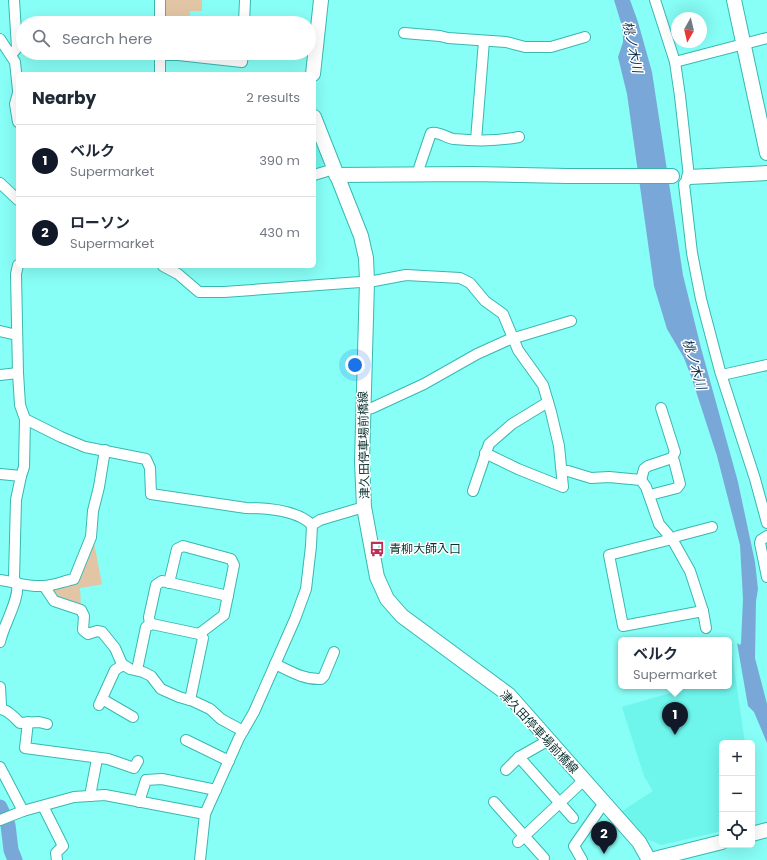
<!DOCTYPE html>
<meta charset="utf-8">
<style>
:root{--surface:#fff;--page:#f6f6f7;--text:#1f2937;--muted:#747a83;--line:#e0e1e3;--accent:#111827}
body{margin:0;font-family:Poppins,"Noto Sans JP",sans-serif;background:var(--page);color:var(--text)}
.controls{position:absolute;right:12px;bottom:12px;display:grid;overflow:hidden;border-radius:6px;box-shadow:0 4px 16px #0002}
.controls button{width:36px;height:36px;display:grid;place-items:center;padding:0;border:0;border-bottom:1px solid var(--line);background:var(--surface);color:var(--text);font:20px sans-serif}
.compass{position:absolute;left:671px;top:12px;width:36px;height:36px;border-radius:50%;background:var(--surface);box-shadow:0 4px 16px #0002;rotate:188deg}
.you{position:absolute;left:355px;top:365px;width:14px;height:14px;margin:-10px;border:3px solid #fff;border-radius:50%;background:#1a73e8;box-shadow:0 0 0 6px #1a73e833}
.badge{display:grid;place-items:center;width:26px;height:26px;border-radius:50%;background:var(--accent);color:#fff;font-size:13px;font-weight:700}
.pin{position:absolute;translate:-50% -33px;filter:drop-shadow(0 1px 2px #0008)}
.pin::after{content:'';position:absolute;top:21px;width:14px;height:12px;background:inherit;clip-path:polygon(0 0,100% 0,50% 100%)}
.popup{position:absolute;left:618px;top:637px;width:114px;height:52px;box-sizing:border-box;display:grid;place-content:center;border-radius:6px;background:var(--surface);filter:drop-shadow(0 1px 3px #0005);font-size:13px;white-space:nowrap;color:var(--muted)}
.popup b{font-size:15px;color:var(--text)}
.popup::after{content:'';position:absolute;left:50%;top:100%;margin-left:-8px;border:8px solid transparent;border-top-color:var(--surface)}
.list{margin:0;padding:0;list-style:none}
h2{display:flex;justify-content:space-between;align-items:center;height:52px;margin:0;padding:0 16px;font-size:17px}
h2 small{font-size:13px;font-weight:400;color:var(--muted)}
.list li{display:grid;grid-template-columns:26px 1fr auto;gap:12px;align-items:center;box-sizing:border-box;height:72px;padding:0 16px;border-top:1px solid var(--line)}
.list b{display:block;font-size:15px;white-space:nowrap}
.list p{margin:0;font-size:13px;white-space:nowrap;color:var(--muted)}
.list em{font-size:13px;font-style:normal;color:var(--muted)}
.icon{flex:none;width:22px;height:22px;fill:none;stroke:currentColor;stroke-width:2;stroke-linecap:round;stroke-linejoin:round}
.map{position:relative;flex:none;width:767px;height:860px;overflow:hidden}
.search{position:absolute;background:var(--surface);box-shadow:0 4px 16px #0002;left:16px;top:16px;width:300px;height:44px;display:flex;align-items:center;gap:10px;box-sizing:border-box;padding:0 14px;border-radius:22px;color:var(--muted);font-size:15px}
.panel{position:absolute;background:var(--surface);box-shadow:0 4px 16px #0002;left:16px;top:72px;width:300px;height:196px;border-radius:6px}
.map>svg:first-child{display:block}
.built{fill:#6ef5ec}
.green{fill:#e1c5a5}
.water{fill:#79a8d8}
.lines{fill:none;stroke-linecap:round;stroke-linejoin:round}
.river{stroke:#79a8d8;stroke-width:15}
.street-casing{stroke:#38b8b1;stroke-width:12}
.secondary-casing{stroke:#38b8b1;stroke-width:16}
.street{stroke:#fff;stroke-width:10}
.secondary{stroke:#fff;stroke-width:14}
.labels{text-anchor:middle;stroke-width:3;stroke-linejoin:round;paint-order:stroke}
.street-label{font-size:12px;fill:#09312f;stroke:#fff}
.poi-label{font-size:12px;fill:#09312f;stroke:#fff;text-anchor:start}
.water-label{font-size:13px;font-style:italic;fill:#0b2e4e;stroke:#fff}
</style>
<div class="map">
<svg width="767" height="860" viewBox="0 0 767 860">
<rect width="100%" height="100%" fill="#87fef6"/>
<g class="built">
<path d="M314 132 325 161 322 167 314 169Z"/>
<path d="M727 640H730L745 743H722V831L661 845 642 837 619 813 653 791 644 776 622 707 677 691 675 686H729V640Z"/>
</g>
<g class="green">
<path d="M164 0H202V11H190V23H163Z"/>
<path d="M94 543 102 584 99 585 80 588 81 606 61 601 47 587 76 580Z"/>
</g>
<path class="water" d="M614 0H630L638 22 652 72 683 275 701 348 738 482 755 562 758 589 756 601 755 658 767 704V743L754 712 748 706 737 643 740 645 741 643 743 599 740 545 717 456 692 379 684 358 667 329 654 286 627 94 618 57 623 42V35L622 26Z"/>
<g class="lines">
<path class="river" d="M0 807 8 825 11 850 15 860"/>
<defs>
<g id="street">
<path d="M160 0V23"/>
<path d="M655 0 675 62 680 96 689 177 684 184 692 253 701 299 720 371 755 479 767 523"/>
<path d="M244 23 245 0"/>
<path d="M404 33 440 36 448 38 506 42 525 47H551L585 37"/>
<path d="M0 39 15 62 18 90"/>
<path d="M11 55 17 48 14 0"/>
<path d="M160 55H178L242 62 243 53"/>
<path d="M675 62 767 38"/>
<path d="M160 74V53"/>
<path d="M18 93 15 104 18 122"/>
<path d="M476 140 484 41"/>
<path d="M417 174 431 133C439 131 446 138 454 139 475 141 499 141 519 137"/>
<path d="M314 175 334 169"/>
<path d="M0 183 18 200"/>
<path d="M163 266 178 274 199 292H224L374 281 406 275 460 278 470 283 485 301 503 314 518 350 543 385 551 412 559 446 563 487 518 469 485 453"/>
<path d="M0 331 17 335"/>
<path d="M0 375 18 373"/>
<path d="M722 375 767 365"/>
<path d="M362 410 372 408 424 384 477 354 508 340 571 321"/>
<path d="M25 419 61 437 85 447 146 459 150 468 151 494 246 508C267 508 297 510 312 525L311 546 306 589 295 619 254 712 239 738 205 814 200 860"/>
<path d="M563 471H568L591 478 609 477 641 480 646 487 659 524 672 539 690 571 703 611 706 628"/>
<path d="M0 474 21 476"/>
<path d="M641 480 644 469 648 466 672 458 675 452 661 408"/>
<path d="M473 491 489 444 512 424 548 402"/>
<path d="M650 495 677 488 680 484 674 461 672 458"/>
<path d="M312 525 320 520 364 507"/>
<path d="M767 536 761 540 760 543 767 577"/>
<path d="M0 580C15 582 28 587 43 586 53 586 64 581 74 579L91 537 93 511 99 487 105 450"/>
<path d="M169 583 177 549 183 546 231 559 234 565 224 615 199 634"/>
<path d="M44 586 54 601 81 610 84 616 83 630 88 634 97 631 102 632 115 648 122 664 130 669 143 672 151 676 161 689 179 697 193 701 210 709 221 719 243 731"/>
<path d="M703 611 623 626 609 555 672 539 678 536 712 527"/>
<path d="M150 625 149 617 156 585 162 581 228 596"/>
<path d="M0 642C3 626 20 599 17 584 17 582 15 581 14 579L16 500 21 476 24 467 25 419 20 405 18 373 16 274 18 265"/>
<path d="M275 664C290 671 304 680 321 679L324 676 334 652"/>
<path d="M137 670 146 627 152 624 199 634 203 638 190 700"/>
<path d="M0 687 1 705 0 707"/>
<path d="M102 699 133 717"/>
<path d="M99 705 115 670 123 665"/>
<path d="M0 709C8 710 14 717 20 723L39 722 47 724"/>
<path d="M28 722 25 748 108 759 134 768 138 761"/>
<path d="M186 740 229 761"/>
<path d="M519 757 573 818"/>
<path d="M0 767 23 811"/>
<path d="M506 770 519 757 549 740"/>
<path d="M90 796 97 759"/>
<path d="M139 802 146 780 162 779 216 790"/>
<path d="M494 802 544 858"/>
<path d="M43 806 63 846 56 853 57 860"/>
<path d="M0 820 23 811 74 797 105 795 205 814"/>
<path d="M518 842 584 780"/>
<path d="M582 860 574 846 604 803"/>
</g>
<g id="secondary">
<path d="M734 0 767 153"/>
<path d="M313 74 321 0"/>
<path d="M314 117 361 236 366 258 367 281 362 462 364 507 377 577 387 599 402 616 509 695 639 842 649 860"/>
<path d="M336 175 472 174 567 176H672"/>
<path d="M689 177 767 173"/>
<path d="M752 834 767 830"/>
<path d="M650 860 722 842"/>
</g>
</defs>
<use href="#street" class="street-casing"/>
<use href="#secondary" class="secondary-casing"/>
<use href="#street" class="street"/>
<use href="#secondary" class="secondary"/>
</g>
<defs>
<symbol id="bus-bare" viewBox="-9 -9 18 18"><path d="M-5-6H5V4H4V6H2V4H-2V6H-4V4H-5ZM-3.5-4V0h7V-4ZM-3.5 1.2v1.5H-2V1.2ZM2 1.2v1.5H3.5V1.2Z" fill="#be2e56" stroke="#fff" stroke-width="2.5" paint-order="stroke"/></symbol>
</defs>
<g fill-rule="evenodd">
<use href="#bus-bare" x="366" y="538" width="22" height="22"/>
</g>
<g class="labels">
<g class="street-label">
<text transform="translate(364 445) rotate(-91)" y="4">津久田停車場前橋線</text>
<text transform="translate(539 732) rotate(47)" y="4">津久田停車場前橋線</text>
</g>
<g class="poi-label">
<text x="389" y="553">青柳大師入口</text>
</g>
<g class="water-label">
<text transform="translate(633 47) rotate(78)" y="5">桃ノ木川</text>
<text transform="translate(695 364) rotate(73)" y="5">桃ノ木川</text>
</g>
</g>
</svg>
<div class="controls">
<button>+</button>
<button>−</button>
<button><svg class="icon" aria-label="locate" viewBox="0 0 24 24"><circle cx="12" cy="12" r="6"/><path d="M12 2v4M12 18v4M2 12h4M18 12h4"/></svg></button>
</div>
<svg class="compass" viewBox="-18 -18 36 36"><path d="M0-13l5 13h-10z" fill="#e53935"/><path d="M0 13l5-13h-10z" fill="#747a83"/></svg>
<div class="you"></div>
<div class="pin badge" style="left:675px;top:735px">1</div>
<div class="popup"><b>ベルク</b>Supermarket</div>
<div class="pin badge" style="left:604px;top:854px">2</div>
<div class="search"><svg class="icon" aria-label="search" viewBox="0 0 24 24"><circle cx="10" cy="10" r="6"/><path d="M15 15l6 6"/></svg>Search here</div>
<section class="panel">
<h2>Nearby<small>2 results</small></h2>
<ul class="list">
<li><span class="badge">1</span><div><b>ベルク</b><p>Supermarket</p></div><em>390 m</em></li>
<li><span class="badge">2</span><div><b>ローソン</b><p>Supermarket</p></div><em>430 m</em></li>
</ul>
</section>
</div>
